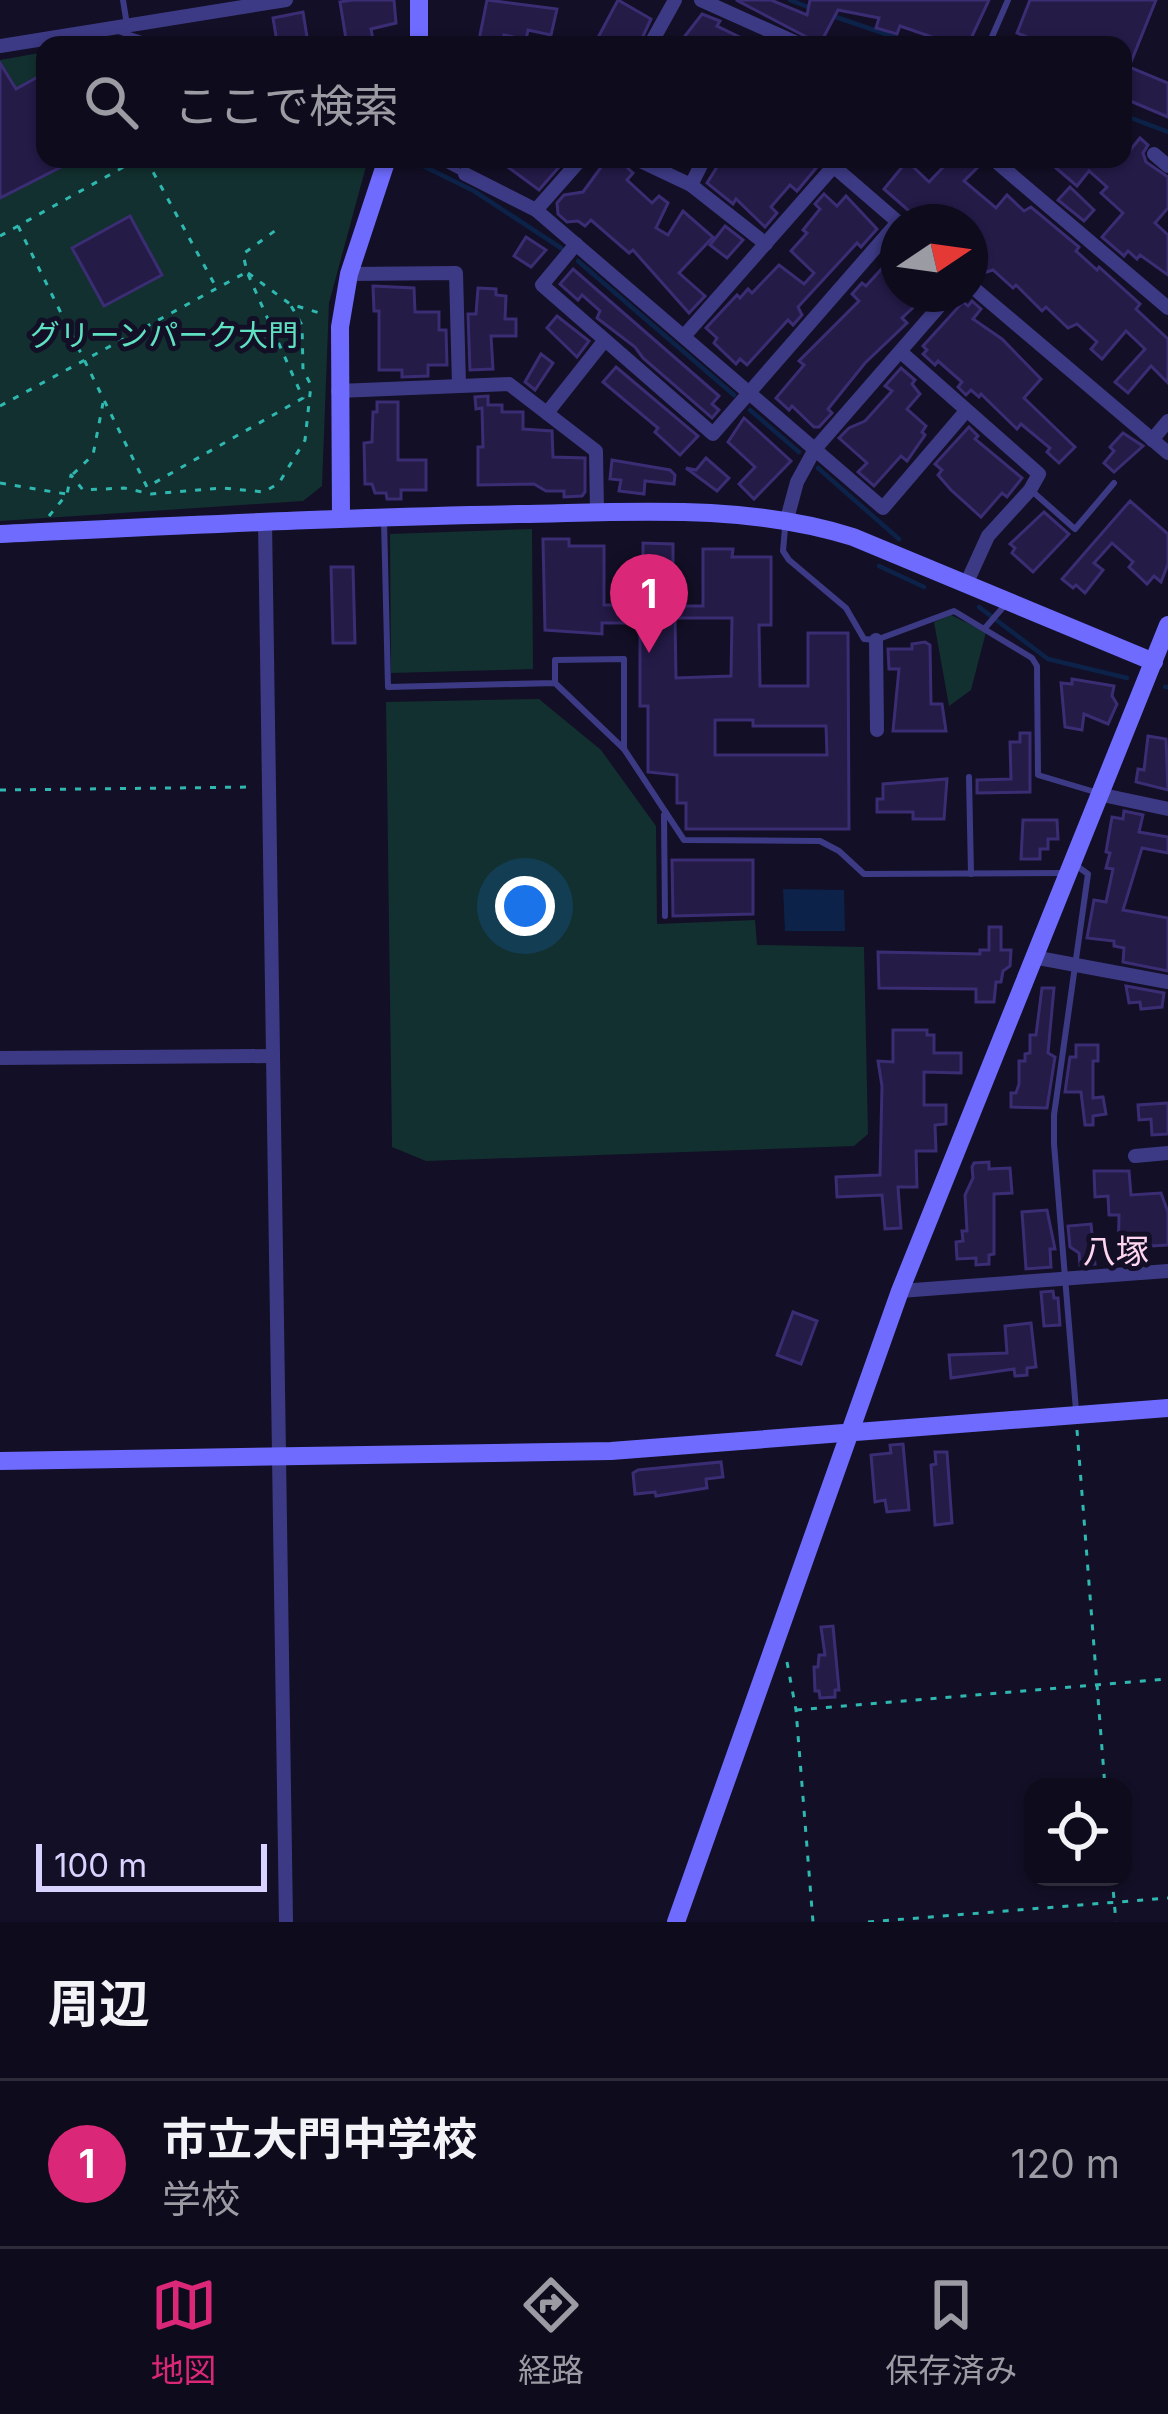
<!DOCTYPE html>
<html lang="ja">
<meta charset="utf-8">
<style>
:root{--surface:#0e0b1c;--page:#171425;--text:#f1f3f6;--muted:#9b9ba3;--line:#2e2b3b;--accent:#db2777}
body{margin:0;font-family:Inter,"Noto Sans JP",sans-serif;background:var(--page);color:var(--text)}
.controls{position:absolute;right:36px;bottom:36px;display:grid;overflow:hidden;border-radius:24px;box-shadow:0 3px 9px #0004}
.controls button{width:108px;height:108px;display:grid;place-items:center;padding:0;border:0;border-bottom:3px solid var(--line);background:var(--surface);color:var(--text);font:60px sans-serif}
.compass{position:absolute;left:880px;top:204px;width:108px;height:108px;border-radius:50%;background:var(--surface);box-shadow:0 3px 9px #0004;rotate:77deg}
.scale{position:absolute;left:36px;bottom:30px;width:231px;box-sizing:border-box;padding-left:12px;border:6px solid #d9d4ff;border-top:0;font-size:33px;line-height:42px;white-space:nowrap;color:#d9d4ff;-webkit-text-stroke:9px #130f26;paint-order:stroke}
.you{position:absolute;left:525px;top:906px;width:42px;height:42px;margin:-30px;border:9px solid #fff;border-radius:50%;background:#1a73e8;box-shadow:0 0 0 18px #1a73e833}
.badge{display:grid;place-items:center;width:78px;height:78px;border-radius:50%;background:var(--accent);color:#fff;font-size:39px;font-weight:700}
.pin{position:absolute;translate:-50% -99px;filter:drop-shadow(0 3px 6px #0008)}
.pin::after{content:'';position:absolute;top:63px;width:42px;height:36px;background:inherit;clip-path:polygon(0 0,100% 0,50% 100%)}
.list{margin:0;padding:0;list-style:none}
h2{display:flex;justify-content:space-between;align-items:center;height:156px;margin:0;padding:0 48px;font-size:51px}
h2 small{font-size:39px;font-weight:400;color:var(--muted)}
.list li{display:grid;grid-template-columns:78px 1fr auto;gap:36px;align-items:center;box-sizing:border-box;height:168px;padding:0 48px;border-top:3px solid var(--line)}
.list b{display:block;font-size:45px;white-space:nowrap}
.list p{margin:0;font-size:39px;white-space:nowrap;color:var(--muted)}
.list em{font-size:39px;font-style:normal;color:var(--muted)}
.icon{flex:none;width:66px;height:66px;fill:none;stroke:currentColor;stroke-width:2;stroke-linecap:round;stroke-linejoin:round}
.map{position:relative;flex:none;width:1168px;height:1922px;overflow:hidden}
.search{position:absolute;background:var(--surface);box-shadow:0 3px 9px #0004;left:36px;right:36px;top:36px;height:132px;display:flex;align-items:center;gap:30px;box-sizing:border-box;padding:0 42px;border-radius:24px;color:var(--muted);font-size:45px}
.sheet{height:324px;background:var(--surface)}
nav{display:flex;justify-content:space-around;align-items:center;box-sizing:border-box;height:168px;border-top:3px solid var(--line);background:var(--surface);font-size:33px;color:var(--muted)}
nav a{display:grid;justify-items:center;gap:6px}
nav .on{color:var(--accent)}
.map>svg:first-child{display:block}
.green{fill:#12302f}
.water{fill:#0c2248}
.lines{fill:none;stroke-linecap:round;stroke-linejoin:round}
.stream{stroke:#0c2248;stroke-width:4.5}
.building{fill:#241b47;stroke:#3b2d73;stroke-width:3;fill-rule:evenodd}
.path{stroke:#2fb8b0;stroke-width:3;stroke-dasharray:6 9;stroke-linecap:butt}
.lane{stroke:#3d3a85;stroke-width:6}
.street{stroke:#3d3a85;stroke-width:14}
.secondary{stroke:#6f6bff;stroke-width:18}
.labels{text-anchor:middle;stroke-width:10;stroke-linejoin:round;paint-order:stroke}
.park-label{font-size:30px;fill:#5fe0c0;stroke:#130f26}
.neighbourhood-label{font-size:33px;fill:#ffd6f0;stroke:#130f26}
</style>
<div class="map">
<svg width="1168" height="1922" viewBox="0 0 1168 1922">
<rect width="100%" height="100%" fill="#130f26"/>
<g class="green">
<path d="M45 52V159H368L329 303 322 486 303 501 0 521V60Z"/>
<path d="M532 529 533 669 391 673 390 534Z"/>
<path d="M951 615 986 632 971 690 949 706 934 622Z"/>
<path d="M539 699 601 750 656 826 657 924 755 920 757 945 864 947 868 1134 854 1146 426 1161 392 1147 386 702Z"/>
</g>
<path class="water" d="M783 889 844 890 845 931H785Z"/>
<g class="lines">
<g class="stream">
<path d="M790 0 813 9"/>
<path d="M830 15 918 45"/>
<path d="M1123 115 1168 132"/>
<path d="M415 162 474 191 561 248"/>
<path d="M578 261 734 395"/>
<path d="M750 410 799 452"/>
<path d="M818 468 899 539"/>
<path d="M879 566 924 587"/>
<path d="M979 607 1048 659 1127 678"/>
<path d="M1165 687H1168"/>
</g>
</g>
<g class="building">
<path d="M353 0H394L396 23 371 29 374 45H347L340 2Z"/>
<path d="M487 0 557 9 551 35 528 30 526 40 504 35 502 45H478Z"/>
<path d="M618 0 651 19 639 45H594Z"/>
<path d="M736 0H771L807 15 810 0H989L968 45H955L900 26 897 34 876 28 879 18 838 10 820 44Z"/>
<path d="M1030 0H1156L1129 67 1168 83V117L1123 98V45H1046L1017 33Z"/>
<path d="M303 12 307 37 277 42 273 18Z"/>
<path d="M702 14 720 21 717 26 756 45H678Z"/>
<path d="M0 63 16 89 45 73V159H77L0 198Z"/>
<path d="M1140 138 1148 145 1143 153 1146 162 1168 177V208L1155 223 1168 235V275L1140 255 1137 259 1128 251 1124 256 1102 237 1123 213 1101 193 1107 187 1089 171 1077 186 1056 168 1064 159H1123Z"/>
<path d="M497 159H566L539 190Z"/>
<path d="M607 159H618L633 173 627 180 652 203 659 196 668 203 656 228 668 235 683 211 713 237 679 273 705 296 689 313 633 250 629 253 591 220 585 226 578 221 567 222 558 214 557 203 564 195 583 192Z"/>
<path d="M715 159H812L817 167 797 191 790 185 771 207 777 213 765 227 736 199 733 204 707 183 717 167Z"/>
<path d="M951 159H968L977 168 964 181 996 208 1007 195 1024 211 1031 207 1079 247 1076 251 1097 270 1099 267 1140 304 1136 309 1168 339V383L1151 366 1128 393 1115 382 1145 349 1126 331 1102 359 1091 349 1097 342 1077 324 1068 328 1046 307 1042 311 1016 285 1013 288 993 270 983 273 970 260V222H955L941 210 932 216 925 210 917 218 884 189 907 161 929 182Z"/>
<path d="M1070 187 1094 210 1084 221 1058 200Z"/>
<path d="M824 194 837 206 846 196 877 229 861 247 857 243 798 307 802 315 793 325 788 320 747 365 740 359 736 364 714 343 717 338 706 328 737 295 740 298 748 289 752 293 779 265 804 284 814 273 791 251 807 233 803 230 820 209 815 204Z"/>
<path d="M130 216 162 275 104 306 72 248Z"/>
<path d="M725 226 743 240 727 258 710 245Z"/>
<path d="M526 237 546 250 531 267 514 256Z"/>
<path d="M898 259V294H911L919 302 902 318 907 323 865 363 828 409 832 413 819 427H814L792 406 789 410 776 398 804 365 799 361 859 301 852 294 862 283 866 286 886 264 890 268Z"/>
<path d="M573 269 719 396 712 404 719 410 712 418 643 358 635 347 597 318 600 311 582 295 578 300 560 284Z"/>
<path d="M373 286 414 288 415 312H439V330H446L447 365H428V376L402 377V370H379V311H374Z"/>
<path d="M478 288 496 289V295L506 296 505 319H516V336H491L493 369 470 370 468 314H476Z"/>
<path d="M972 301 981 309 973 319 1002 339 1041 379 1024 398 1075 447 1059 463 1047 452 1050 448 1021 424 1017 429 981 394 979 397 971 390 966 395 958 387 962 382 938 361 935 365 923 354 927 350 923 346 963 302 968 306Z"/>
<path d="M557 316 589 341 577 357 547 328Z"/>
<path d="M541 354 553 363 535 390 525 382Z"/>
<path d="M616 367 698 436 680 455 655 432 658 428 603 382Z"/>
<path d="M901 368 915 380 912 384 920 394 907 409 926 426 922 432 925 435 907 461 901 456 874 486 858 472 867 463 839 438 849 428 865 421 892 391 885 386Z"/>
<path d="M488 396V405H502V412H523V429L552 431 553 457 585 458V492L582 496 564 497V491H546L534 484 478 485V447H483L482 408 476 409 475 397Z"/>
<path d="M377 402H398V460H426V490H401V499H387L386 493H375L372 484H365L364 443 372 442 373 412H377Z"/>
<path d="M744 418 791 461 754 499 739 484 755 467 728 442Z"/>
<path d="M969 427 978 436 975 439 1022 478 1007 497 1002 493 981 517 951 490 938 475 942 470 935 464Z"/>
<path d="M1123 433 1143 446 1114 472 1104 463 1114 451 1110 447Z"/>
<path d="M706 458 729 478 717 491 686 468 696 470Z"/>
<path d="M612 460 670 470 675 475 674 484 645 481 644 494 619 491 621 480 610 479Z"/>
<path d="M1130 501 1168 534V564L1161 582 1154 576 1147 584 1129 567 1133 562 1112 543 1094 563 1103 570 1085 593 1076 585 1073 588 1062 579Z"/>
<path d="M1044 512 1069 534 1033 572 1012 553 1015 548 1010 544Z"/>
<path d="M543 539H569V546H604V605H643V543L673 544V606H703V549H733L732 557H771V625H759L760 686H808V633H848L849 829H686V803H677V775L648 772V706H640V623H602V634L545 630ZM675 618H732L731 676 676 678ZM715 720H753V726H826L827 755H715Z"/>
<path d="M331 567H353L355 643H333Z"/>
<path d="M925 642 930 645 931 704H942L946 731H893L899 669H889L888 649H912V644Z"/>
<path d="M1072 679 1114 686 1112 696 1117 704 1108 724 1084 714 1082 730 1065 727 1061 683 1072 684Z"/>
<path d="M1020 733H1030V792L977 793V780L1011 779 1010 742H1020Z"/>
<path d="M1148 736 1166 739 1168 790 1136 782 1138 769 1144 770Z"/>
<path d="M947 779 944 819H913V812H877V799H883V784Z"/>
<path d="M1124 811 1143 815 1139 832 1168 837V853L1142 848 1123 910 1168 918V971L1123 962 1124 948 1114 946V941L1087 938 1094 900 1106 902 1113 869 1106 868 1110 853 1106 852 1112 817 1123 819Z"/>
<path d="M1023 820H1057L1058 839H1048V849H1040V859H1021Z"/>
<path d="M672 860H753V914L673 916Z"/>
<path d="M989 927H1001V950H1011L1010 966 1003 971 1001 982H996L994 1002H976V989L879 988 878 952 980 954V950H989Z"/>
<path d="M1126 986 1164 993 1162 1007 1141 1009 1140 1002 1129 1003Z"/>
<path d="M1042 988H1054L1048 1053 1055 1057 1047 1108 1011 1107V1093H1016L1019 1084V1061H1025V1054L1030 1053V1035H1036Z"/>
<path d="M893 1030H927V1035H934V1053H961V1073L924 1072V1105H946V1124L935 1125 936 1151H916L917 1187H898L901 1228 885 1229 882 1195 837 1197 836 1177 880 1175 882 1086 878 1061 893 1062Z"/>
<path d="M1076 1045H1098V1061H1093V1098L1103 1097 1106 1114 1093 1116V1125H1085L1081 1092H1065L1070 1057H1076Z"/>
<path d="M1168 1103V1134L1152 1135 1151 1119 1139 1120 1138 1105Z"/>
<path d="M989 1162V1169L1010 1168 1012 1193 994 1194V1254L989 1255V1264L976 1265V1258L957 1259 956 1242 963 1241 962 1231H967L965 1195 973 1178 972 1167 974 1163Z"/>
<path d="M1094 1171H1129L1131 1195 1161 1193 1168 1212V1245L1135 1247 1136 1262 1118 1263 1119 1215H1109L1108 1196 1095 1197Z"/>
<path d="M1047 1210 1055 1249H1050L1051 1267 1026 1269 1022 1212Z"/>
<path d="M1091 1224 1095 1264 1080 1265 1079 1253 1070 1247 1068 1226Z"/>
<path d="M1053 1291 1054 1298H1058L1060 1325 1044 1326 1041 1292Z"/>
<path d="M793 1312 817 1321 801 1364 777 1355Z"/>
<path d="M1031 1323 1036 1367 1027 1368V1375L1015 1376 1014 1369 951 1378 949 1355 1007 1353 1005 1326Z"/>
<path d="M903 1444 909 1510 887 1512 885 1500 875 1502 871 1455 891 1453 890 1445Z"/>
<path d="M935 1452H947L952 1523 935 1525 931 1465 936 1464Z"/>
<path d="M721 1462 723 1477 706 1479 707 1488 656 1496 655 1492 635 1494 633 1473 638 1470Z"/>
<path d="M833 1626 839 1690H835V1697L820 1698 819 1691H815L814 1667H818L819 1655H825L821 1627Z"/>
</g>
<g class="lines">
<g class="path">
<path d="M146 159 216 287"/>
<path d="M18 226 147 487 303 398 247 272 243 254 276 230"/>
<path d="M0 236 138 159"/>
<path d="M248 273 290 304 323 314"/>
<path d="M0 406 245 273"/>
<path d="M73 474 93 455 103 403"/>
<path d="M0 483 66 494"/>
<path d="M49 516 67 494 71 475 83 490 124 488 151 494 223 488 264 492 279 483 305 440 311 385 303 370 302 325 290 304"/>
<path d="M0 790 255 787"/>
<path d="M1077 1430 1105 1787"/>
<path d="M787 1662 796 1710 813 1922"/>
<path d="M796 1710 1168 1679"/>
<path d="M1112 1877 1116 1922"/>
<path d="M868 1922 1168 1898"/>
</g>
<g class="lane">
<path d="M123 0 127 25"/>
<path d="M118 31 160 45"/>
<path d="M992 45 991 39 1008 0"/>
<path d="M435 159 464 174"/>
<path d="M1033 492 1075 529 1114 483"/>
<path d="M384 520 388 687 555 683V660L624 659V749L555 683"/>
<path d="M785 528 783 551 789 560 846 608 864 639 876 640 954 611 1032 658 1037 666 1038 775 1095 792"/>
<path d="M985 628 1006 604"/>
<path d="M624 749 684 840 820 841 839 851 864 874 1063 873"/>
<path d="M969 777 971 874"/>
<path d="M664 815 665 916"/>
<path d="M1074 864 1088 874 1054 1115V1144L1076 1410"/>
</g>
<g class="street">
<path d="M701 0 801 45"/>
<path d="M650 45 675 0"/>
<path d="M0 46 286 0"/>
<path d="M1154 154 1168 166"/>
<path d="M636 159 691 185 766 244"/>
<path d="M825 159 898 222"/>
<path d="M993 159 1168 308"/>
<path d="M465 174 536 210 883 508 966 411"/>
<path d="M691 185 704 159"/>
<path d="M536 210 581 159"/>
<path d="M576 244 542 285 713 434 898 222"/>
<path d="M349 274 456 273 459 385"/>
<path d="M970 285 1168 453"/>
<path d="M685 335 833 167"/>
<path d="M902 353 1039 474 1030 490 988 536 967 582"/>
<path d="M338 391 509 384 596 451 597 512"/>
<path d="M547 413 604 341"/>
<path d="M1152 440 1168 421"/>
<path d="M787 519 797 482 815 449 950 294"/>
<path d="M265 521 286 1922"/>
<path d="M876 640 877 730"/>
<path d="M1098 794 1168 809"/>
<path d="M1033 957 1168 982"/>
<path d="M0 1058 272 1056"/>
<path d="M1135 1156 1168 1153"/>
<path d="M900 1291 1168 1271"/>
</g>
<g class="secondary">
<path d="M419 45V0"/>
<path d="M341 517 340 327 349 274 387 159"/>
<path d="M0 534C173 526 346 517 519 514 632 512 744 503 853 537L1154 662"/>
<path d="M0 1461 611 1451 1168 1408"/>
<path d="M676 1922 900 1291 1168 625"/>
</g>
</g>
<g class="labels">
<g class="park-label">
<text x="164" y="346">グリーンパーク大門</text>
</g>
<g class="neighbourhood-label">
<text x="1116" y="1263">八塚</text>
</g>
</g>
</svg>
<div class="controls">
<button><svg class="icon" aria-label="locate" viewBox="0 0 24 24"><circle cx="12" cy="12" r="6"/><path d="M12 2v4M12 18v4M2 12h4M18 12h4"/></svg></button>
</div>
<svg class="compass" viewBox="-18 -18 36 36"><path d="M0-13l5 13h-10z" fill="#e53935"/><path d="M0 13l5-13h-10z" fill="#9b9ba3"/></svg>
<div class="scale">100 m</div>
<div class="you"></div>
<div class="pin badge" style="left:649px;top:653px">1</div>
<div class="search"><svg class="icon" aria-label="search" viewBox="0 0 24 24"><circle cx="10" cy="10" r="6"/><path d="M15 15l6 6"/></svg>ここで検索</div>
</div>
<section class="sheet">
<h2>周辺<small></small></h2>
<ul class="list">
<li><span class="badge">1</span><div><b>市立大門中学校</b><p>学校</p></div><em>120 m</em></li>
</ul>
</section>
<nav>
<a class="on"><svg class="icon" aria-label="map" viewBox="0 0 24 24"><path d="M3 6l6-2 6 2 6-2v14l-6 2-6-2-6 2zM9 4v14M15 6v14"/></svg>地図</a>
<a><svg class="icon" aria-label="directions" viewBox="0 0 24 24"><path d="M12 3l9 9-9 9-9-9zM9 14v-3h6M13 9l2 2-2 2"/></svg>経路</a>
<a><svg class="icon" aria-label="saved" viewBox="0 0 24 24"><path d="M7 4h10v16l-5-4-5 4z"/></svg>保存済み</a>
</nav>
